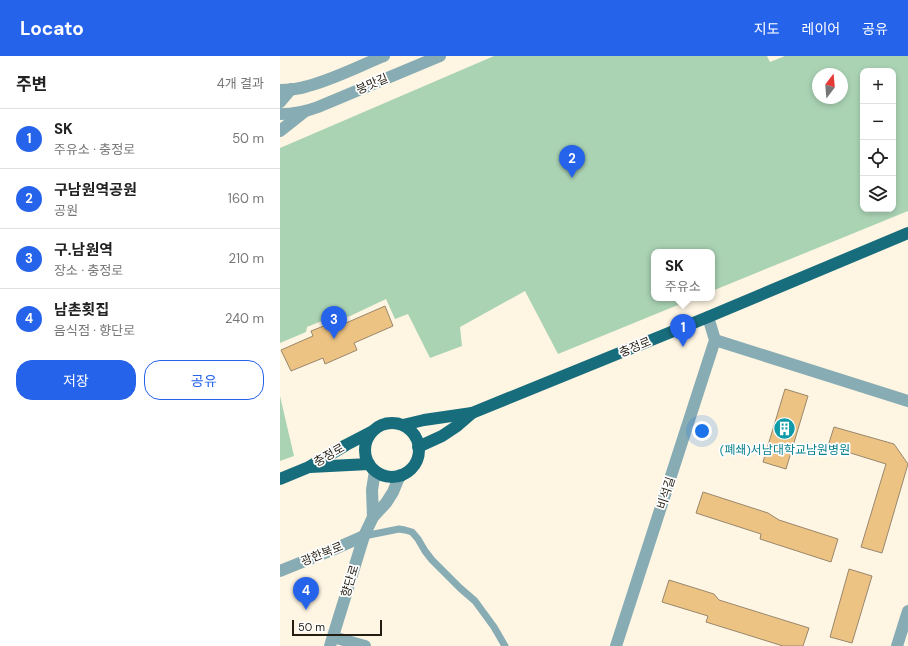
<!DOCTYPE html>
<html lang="ko">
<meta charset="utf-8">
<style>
:root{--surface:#fff;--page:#f2f2f2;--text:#222;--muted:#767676;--line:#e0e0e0;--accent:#2563eb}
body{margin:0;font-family:"DM Sans","Noto Sans KR",sans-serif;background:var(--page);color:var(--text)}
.controls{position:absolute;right:12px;top:12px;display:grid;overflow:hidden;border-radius:8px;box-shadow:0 2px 6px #0003}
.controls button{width:36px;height:36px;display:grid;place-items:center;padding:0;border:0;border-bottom:1px solid var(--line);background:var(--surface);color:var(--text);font:20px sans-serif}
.compass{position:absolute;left:532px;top:12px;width:36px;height:36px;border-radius:50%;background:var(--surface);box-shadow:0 2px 6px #0003;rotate:16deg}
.scale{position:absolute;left:12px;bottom:10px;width:90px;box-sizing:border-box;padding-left:4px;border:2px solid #231d12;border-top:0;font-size:11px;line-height:14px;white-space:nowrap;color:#231d12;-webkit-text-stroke:3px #fff;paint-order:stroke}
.you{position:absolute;left:422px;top:375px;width:14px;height:14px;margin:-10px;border:3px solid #fff;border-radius:50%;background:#1a73e8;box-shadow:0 0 0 6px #1a73e833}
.badge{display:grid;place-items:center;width:26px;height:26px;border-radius:50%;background:var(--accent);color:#fff;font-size:13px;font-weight:700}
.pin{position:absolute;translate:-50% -33px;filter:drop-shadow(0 1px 2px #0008)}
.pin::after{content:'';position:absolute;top:21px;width:14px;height:12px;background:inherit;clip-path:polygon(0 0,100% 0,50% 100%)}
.popup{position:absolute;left:371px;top:193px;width:64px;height:52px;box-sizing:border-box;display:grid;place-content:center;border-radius:8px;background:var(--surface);filter:drop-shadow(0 1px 3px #0005);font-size:13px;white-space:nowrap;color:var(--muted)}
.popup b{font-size:15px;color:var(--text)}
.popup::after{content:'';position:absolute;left:50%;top:100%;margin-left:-8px;border:8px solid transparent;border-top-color:var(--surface)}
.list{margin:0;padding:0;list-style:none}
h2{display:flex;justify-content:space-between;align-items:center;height:52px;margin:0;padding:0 16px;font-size:17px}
h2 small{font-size:13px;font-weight:400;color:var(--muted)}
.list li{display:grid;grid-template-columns:26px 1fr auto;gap:12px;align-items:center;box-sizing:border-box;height:60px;padding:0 16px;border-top:1px solid var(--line)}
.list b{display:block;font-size:15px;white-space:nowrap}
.list p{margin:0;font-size:13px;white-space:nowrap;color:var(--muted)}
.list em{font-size:13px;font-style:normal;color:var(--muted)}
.actions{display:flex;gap:8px;padding:12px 16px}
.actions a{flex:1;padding:9px 0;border:1px solid var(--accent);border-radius:16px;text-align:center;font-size:14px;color:var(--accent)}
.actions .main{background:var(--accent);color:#fff}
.icon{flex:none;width:22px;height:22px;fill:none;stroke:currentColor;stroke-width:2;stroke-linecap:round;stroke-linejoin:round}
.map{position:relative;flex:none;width:628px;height:590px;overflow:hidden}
header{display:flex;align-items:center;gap:24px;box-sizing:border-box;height:56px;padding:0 20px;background:var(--accent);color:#fff}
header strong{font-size:19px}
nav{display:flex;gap:22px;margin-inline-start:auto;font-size:14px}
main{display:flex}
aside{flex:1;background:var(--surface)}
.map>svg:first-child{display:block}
.green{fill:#aad3b4;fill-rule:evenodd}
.building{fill:#edc384;stroke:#99876c}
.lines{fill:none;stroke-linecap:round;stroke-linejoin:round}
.lane{stroke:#87acb4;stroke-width:7}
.street{stroke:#87acb4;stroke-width:12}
.primary{stroke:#186d7d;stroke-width:12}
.labels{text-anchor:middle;stroke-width:3.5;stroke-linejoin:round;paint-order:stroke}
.street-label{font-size:12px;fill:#231d12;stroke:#fff}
.culture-label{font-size:12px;fill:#0d838f;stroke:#fff}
</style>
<header>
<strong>Locato</strong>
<nav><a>지도</a><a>레이어</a><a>공유</a></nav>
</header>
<main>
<aside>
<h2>주변<small>4개 결과</small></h2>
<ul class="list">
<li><span class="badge">1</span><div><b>SK</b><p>주유소 · 충정로</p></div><em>50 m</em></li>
<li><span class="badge">2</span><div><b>구남원역공원</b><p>공원</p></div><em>160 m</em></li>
<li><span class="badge">3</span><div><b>구.남원역</b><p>장소 · 충정로</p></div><em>210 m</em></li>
<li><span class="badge">4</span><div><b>남촌횟집</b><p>음식점 · 향단로</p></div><em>240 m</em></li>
</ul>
<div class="actions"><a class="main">저장</a><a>공유</a></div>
</aside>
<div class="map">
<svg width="628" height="590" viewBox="0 0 628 590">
<rect width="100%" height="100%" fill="#fef5e2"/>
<g class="green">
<path d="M214 0H487L490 6 505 0H628V155L432 235V196H374V242H415L278 298 245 235 180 271 182 290 150 302 128 258 115 263 106 243 68 261 64 256 27 271 26 276 0 287V92ZM583 15H613V153H583ZM538 18H562V42H538Z"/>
<path d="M0 340 14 400 0 405Z"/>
</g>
<g class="building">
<path d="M105 250 113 270 74 287 77 294 45 308 43 302 11 315 1 294 33 280 31 275 64 262 66 267Z"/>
<path d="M505 333 528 340 506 413 483 406Z"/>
<path d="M554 371 614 388 628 408 602 497 581 491 606 408 548 390Z"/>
<path d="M423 436 488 457 499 464 558 483 551 506 480 483 481 478 416 457Z"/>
<path d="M569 513 592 520 572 587 550 581Z"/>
<path d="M389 524 434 538 439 544 529 572 523 590H503L426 566 428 560 382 546Z"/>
</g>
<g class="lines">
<path class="lane" d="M84 480 119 473 125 474 132 476 138 483 145 495 152 504 180 532 195 545 214 571 225 590"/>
<g class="street">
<path d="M0 34C9 34 19 33 28 30 54 23 79 10 104 0"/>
<path d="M0 46 11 33"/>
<path d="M0 58C14 58 25 56 38 51L160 0"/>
<path d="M0 75 24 56"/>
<path d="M435 284 628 345"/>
<path d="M93 461 92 434 95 415"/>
<path d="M0 515 52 494 84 480"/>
<path d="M53 581 85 590"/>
<path d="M50 590 84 480 93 461 106 447 113 436 120 419"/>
<path d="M336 590 435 284 428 261"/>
<path d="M617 590 628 555"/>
</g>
<g class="primary">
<circle cx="112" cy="394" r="27"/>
<path d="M123 369 144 364 192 357 428 261 628 177"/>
<path d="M138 391 162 380 177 370 192 357"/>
<path d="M30 411 89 408"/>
<path d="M0 423 29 411 66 389 91 376"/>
</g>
</g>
<defs>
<symbol id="building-disc" viewBox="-11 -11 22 22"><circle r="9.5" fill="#0f9aa8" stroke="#fff"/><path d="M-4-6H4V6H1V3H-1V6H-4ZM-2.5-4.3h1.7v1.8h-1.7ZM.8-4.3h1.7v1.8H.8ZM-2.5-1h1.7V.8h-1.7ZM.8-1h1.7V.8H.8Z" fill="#fff"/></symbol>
</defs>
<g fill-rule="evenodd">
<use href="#building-disc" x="492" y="360" width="25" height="25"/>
</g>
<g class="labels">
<g class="street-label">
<text transform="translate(92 28) rotate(-23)" y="4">붕맛길</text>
<text transform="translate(355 291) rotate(-22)" y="4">충정로</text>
<text transform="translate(49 399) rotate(-30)" y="4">충정로</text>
<text transform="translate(386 437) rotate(-72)" y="4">비석길</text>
<text transform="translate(42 498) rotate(-22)" y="4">광한북로</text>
<text transform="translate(70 525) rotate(-73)" y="4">향단로</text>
</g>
<g class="culture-label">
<text x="505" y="398">(폐쇄)서남대학교남원병원</text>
</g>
</g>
</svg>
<div class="controls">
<button>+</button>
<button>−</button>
<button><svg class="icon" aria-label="locate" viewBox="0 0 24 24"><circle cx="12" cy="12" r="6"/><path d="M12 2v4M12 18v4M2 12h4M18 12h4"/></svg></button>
<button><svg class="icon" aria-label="layers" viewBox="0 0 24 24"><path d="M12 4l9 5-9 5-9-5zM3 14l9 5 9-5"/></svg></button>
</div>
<svg class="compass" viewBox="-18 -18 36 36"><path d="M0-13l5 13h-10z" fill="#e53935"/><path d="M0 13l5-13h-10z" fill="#767676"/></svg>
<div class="scale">50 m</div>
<div class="you"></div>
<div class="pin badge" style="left:403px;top:291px">1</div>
<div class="popup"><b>SK</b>주유소</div>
<div class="pin badge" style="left:292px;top:122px">2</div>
<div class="pin badge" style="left:54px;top:283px">3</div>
<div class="pin badge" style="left:26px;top:554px">4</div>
</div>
</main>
